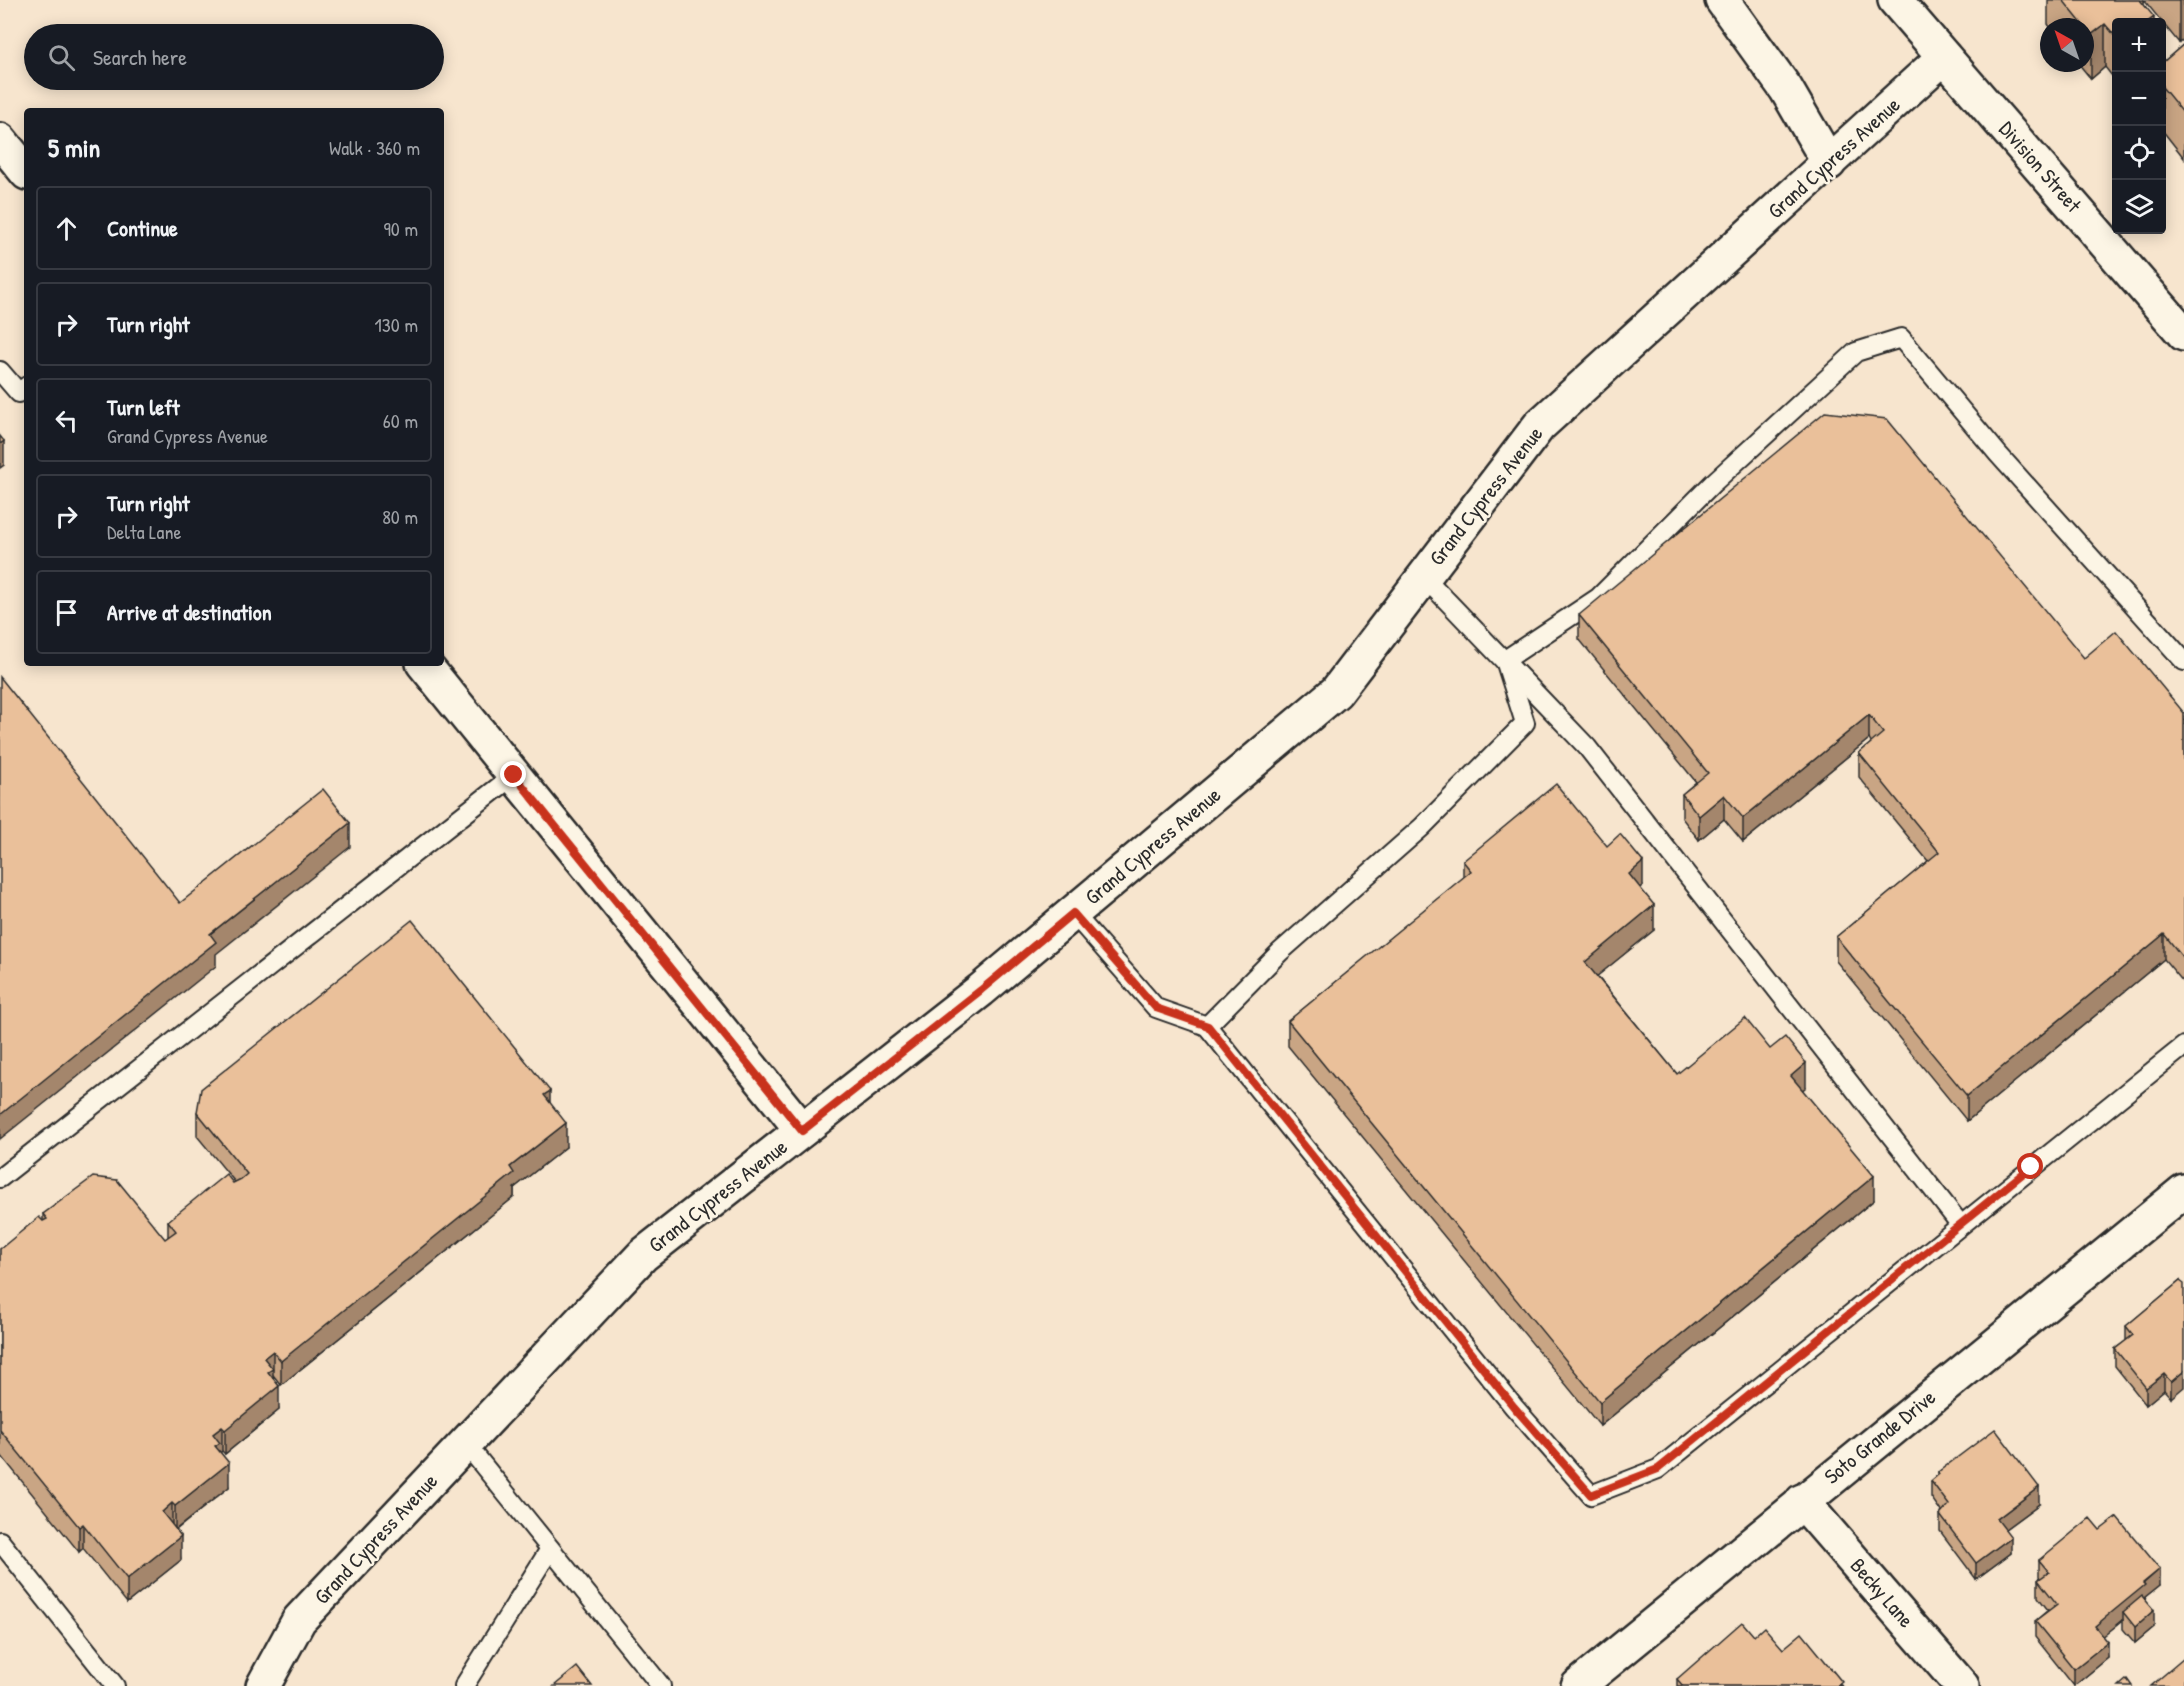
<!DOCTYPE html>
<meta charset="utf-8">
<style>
:root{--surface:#171b24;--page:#20242c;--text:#f1f3f6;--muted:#9ea1a6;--line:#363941}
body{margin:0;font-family:"Patrick Hand",sans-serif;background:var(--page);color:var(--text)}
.controls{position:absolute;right:18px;top:18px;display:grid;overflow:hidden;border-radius:6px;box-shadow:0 3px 15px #0003}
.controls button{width:54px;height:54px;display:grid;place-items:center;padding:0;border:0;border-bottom:2px solid var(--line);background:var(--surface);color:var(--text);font:30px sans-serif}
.compass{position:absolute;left:2040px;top:18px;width:54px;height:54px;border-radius:50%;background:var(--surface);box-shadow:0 3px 15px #0003;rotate:320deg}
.stop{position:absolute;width:18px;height:18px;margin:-14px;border:4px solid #c8321e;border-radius:50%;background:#fff}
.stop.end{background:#c8321e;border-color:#fff;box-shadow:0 2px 6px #0008}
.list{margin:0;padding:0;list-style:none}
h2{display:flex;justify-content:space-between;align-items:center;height:78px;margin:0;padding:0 24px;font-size:26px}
h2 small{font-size:20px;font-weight:400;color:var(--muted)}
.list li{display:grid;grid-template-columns:39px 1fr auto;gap:18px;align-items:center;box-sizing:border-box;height:84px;margin:0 12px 12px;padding:0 12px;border:2px solid var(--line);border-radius:6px}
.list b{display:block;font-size:22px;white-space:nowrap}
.list p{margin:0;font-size:20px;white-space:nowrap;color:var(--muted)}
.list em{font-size:20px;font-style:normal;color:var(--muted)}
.icon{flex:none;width:33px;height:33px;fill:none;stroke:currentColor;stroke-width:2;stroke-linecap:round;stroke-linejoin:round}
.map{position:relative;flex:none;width:2184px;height:1686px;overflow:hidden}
.search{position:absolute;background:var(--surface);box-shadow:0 3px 15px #0003;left:24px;top:24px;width:420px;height:66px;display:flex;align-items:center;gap:15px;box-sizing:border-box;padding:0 21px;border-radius:33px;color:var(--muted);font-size:22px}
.panel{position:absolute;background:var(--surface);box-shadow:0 3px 15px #0003;left:24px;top:108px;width:420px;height:558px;border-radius:6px}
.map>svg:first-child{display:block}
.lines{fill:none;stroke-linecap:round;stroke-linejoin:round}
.lane-casing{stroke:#2b2b2b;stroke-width:22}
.street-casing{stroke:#2b2b2b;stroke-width:38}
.secondary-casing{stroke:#2b2b2b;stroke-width:38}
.lane{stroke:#fcf5e5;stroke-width:18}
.street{stroke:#fcf5e5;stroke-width:33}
.secondary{stroke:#fcf5e5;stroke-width:33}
.wall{fill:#c9a584;stroke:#2b2b2b;stroke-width:1.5}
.shaded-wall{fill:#a4866c;stroke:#2b2b2b;stroke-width:1.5}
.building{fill:#eac09a;stroke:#2b2b2b;stroke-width:1.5}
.route{stroke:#c8321e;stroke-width:8}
.labels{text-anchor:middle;stroke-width:5;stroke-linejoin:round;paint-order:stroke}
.street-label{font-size:21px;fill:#2b2b2b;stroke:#fcf5e5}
</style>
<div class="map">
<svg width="2184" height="1686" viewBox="0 0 2184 1686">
<rect width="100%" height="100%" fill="#f7e5ce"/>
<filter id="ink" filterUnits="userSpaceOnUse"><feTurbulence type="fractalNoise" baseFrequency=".0167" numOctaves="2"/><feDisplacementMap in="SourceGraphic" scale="12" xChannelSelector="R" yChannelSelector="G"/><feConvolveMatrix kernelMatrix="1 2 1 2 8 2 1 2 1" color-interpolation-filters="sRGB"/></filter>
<g filter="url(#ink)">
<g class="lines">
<defs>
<g id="lane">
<path d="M0 371 19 393 27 386"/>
<path d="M1424 577 1587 747 1960 1224"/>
<path d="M1505 660 1525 723 1422 827 1280 952 1207 1026 1514 1407 1591 1495 1658 1469 2184 1046"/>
<path d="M1505 660 1598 598 1713 483 1856 352 1901 338 1998 454 2184 661"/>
<path d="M1073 913 1156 1008 1207 1026"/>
<path d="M0 1178 514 775"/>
<path d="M466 1444 661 1686"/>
<path d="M0 1541 115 1686"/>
<path d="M464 1686 550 1549"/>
</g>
<g id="street">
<path d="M0 140 27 173"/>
<path d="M423 663 802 1130"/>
<path d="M1802 1501 1962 1686"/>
<path d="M263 1686 299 1620 643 1255 981 990 1336 692 1539 426 1944 57"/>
<path d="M1578 1686 2184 1191"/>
</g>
<g id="secondary">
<path d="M1722 0 1786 89 1829 163"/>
<path d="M1895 0 2184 334"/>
</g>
</defs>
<use href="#lane" class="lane-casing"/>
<use href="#street" class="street-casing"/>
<use href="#secondary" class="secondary-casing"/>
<use href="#lane" class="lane"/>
<use href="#street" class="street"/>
<use href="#secondary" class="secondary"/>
</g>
<g class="wall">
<path d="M2048 0H2184L2179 43 2144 0V5L2154 22H2116V81L2105 67 2091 79 2078 63H2085V27H2050L2048 24Z"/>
<path d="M2184 44V158L2162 130V63Z"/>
<path d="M1579 615 2084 658 2184 713V983L2164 959 1967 1121 1836 961V937L1928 861 1859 777V753L1871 743 1869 739 1743 842 1724 819 1699 840 1682 818V794L1696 782 1579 639Z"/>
<path d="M1607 846 1643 886 1640 888 1654 930 1597 976 1677 1074 1770 1049 1806 1087 1802 1090 1874 1200 1600 1426 1288 1046V1021L1463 878V861Z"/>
<path d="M550 1103 566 1147 514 1188V1197L281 1385 273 1375V1376L279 1410 225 1454 222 1451 220 1452 229 1487 176 1530 181 1560 127 1603 83 1548 79 1552 0 1454V1249L43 1221V1214L165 1239 168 1237V1221L235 1182 197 1136V1112Z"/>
<path d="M2180 1281 2171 1398 2164 1390 2146 1405 2115 1366V1349L2126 1341V1326Z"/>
<path d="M1938 1472 2039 1504 2005 1529 2011 1553 1976 1579 1940 1531V1515L1942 1513 1931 1497V1481L1938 1475Z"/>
<path d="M2100 1530 2160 1585 2145 1597 2154 1627 2135 1643 2123 1629V1620L2103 1636 2108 1658 2074 1686 2035 1637V1621L2048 1610 2038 1597V1580L2040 1578 2039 1576V1560Z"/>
<path d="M1754 1636 1783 1649 1842 1686H1677V1679Z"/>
</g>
<g class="shaded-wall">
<path d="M2179 0H2184V39L2179 43Z"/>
<path d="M2154 17V22H2147Z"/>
<path d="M2105 24V67L2091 79V35Z"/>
<path d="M4 441V465L0 468V444Z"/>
<path d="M1869 715V739L1743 842V818Z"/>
<path d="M1724 795V819L1699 840V816Z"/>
<path d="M350 823V847L216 954V966L0 1139V1115L210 934Z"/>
<path d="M1643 862V886L1629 898V874Z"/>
<path d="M1654 905V930L1585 986V962Z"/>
<path d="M2164 934V959L1967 1121V1096Z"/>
<path d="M1806 1063V1087L1791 1100V1076Z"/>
<path d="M550 1091V1116L544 1095Z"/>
<path d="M566 1123V1147L514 1188V1197L281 1385V1361L510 1167Z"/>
<path d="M1874 1176V1200L1600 1426V1402Z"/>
<path d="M273 1351V1391L279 1386V1410L225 1454V1430L264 1358Z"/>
<path d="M2184 1371V1387L2171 1398V1382Z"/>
<path d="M2164 1374V1390L2146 1405V1388Z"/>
<path d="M222 1427V1451L220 1453V1467L213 1434Z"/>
<path d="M229 1463V1487L175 1530V1506Z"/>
<path d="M2039 1487V1504L1997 1535V1519Z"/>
<path d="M172 1503V1527L162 1512Z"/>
<path d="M83 1524V1548L79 1552V1527Z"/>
<path d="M181 1536V1560L127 1603V1579Z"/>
<path d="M2011 1537V1553L1976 1579V1563Z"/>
<path d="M2160 1569V1585L2145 1597V1602L2123 1612V1620L2095 1643V1626Z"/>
<path d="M2154 1610V1627L2135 1643V1627Z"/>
<path d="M2108 1642V1658L2074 1686V1669Z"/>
</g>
<g class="building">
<path d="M2063 0H2140L2154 17 2147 22H2116V37L2105 24 2091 35Z"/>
<path d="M2184 44V114L2162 87V63Z"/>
<path d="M1825 412 1887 419 2084 658 2116 631 2184 713V959L2164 934 1967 1096 1836 937 1939 852 1859 753 1883 733 1869 715 1743 818 1724 795 1699 816 1682 794 1708 773 1579 615Z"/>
<path d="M0 436 4 441 0 444Z"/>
<path d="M0 677 180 903 323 789 350 823 210 934 216 942 0 1115Z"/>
<path d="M1556 784 1607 846 1620 834 1643 862 1629 874 1654 905 1585 962 1677 1074 1745 1018 1770 1049 1785 1037 1806 1063 1791 1076 1874 1176 1600 1402 1288 1021 1471 871 1463 861Z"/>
<path d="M412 920 550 1091 544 1095 566 1123 510 1167 514 1173 281 1361 273 1351 264 1358 273 1369 268 1372 279 1386 225 1430 222 1427 213 1434 220 1443 215 1446 229 1463 175 1506 172 1503 162 1512 181 1536 127 1579 83 1524 79 1527 0 1430V1249L39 1217 43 1221 47 1219 43 1214 93 1177 117 1180 165 1239 176 1231 168 1221 226 1174 233 1183 241 1179 247 1174 197 1112 201 1089Z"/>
<path d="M2180 1281 2184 1284V1371L2171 1382 2164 1374 2146 1388 2115 1349 2133 1335 2126 1326Z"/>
<path d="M1995 1429 2039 1487 1997 1519 2011 1537 1976 1563 1940 1515 1949 1505 1931 1481 1939 1474 1938 1472Z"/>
<path d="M2117 1517 2160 1569 2143 1583 2145 1585 2095 1626 2108 1642 2074 1669 2035 1621 2057 1604 2038 1580 2049 1572 2039 1560 2090 1518 2100 1530Z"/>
<path d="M2142 1596 2154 1610 2135 1627 2123 1612Z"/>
<path d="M1742 1622 1754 1636 1764 1627 1783 1649 1802 1633 1842 1682 1837 1686H1683L1677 1679Z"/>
<path d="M2184 1658V1686H2151Z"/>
<path d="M577 1667 592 1686H554Z"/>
<path d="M2127 1679 2132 1686H2119Z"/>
</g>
</g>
<g class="lines" filter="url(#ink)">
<path class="route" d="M514 775 802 1131 981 990 1073 913 1156 1008 1208 1026 1514 1407 1591 1495 1658 1469 2031 1167"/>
</g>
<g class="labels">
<g class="street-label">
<text transform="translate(1834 158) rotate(-42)" y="7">Grand Cypress Avenue</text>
<text transform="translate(2040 167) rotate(49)" y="7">Division Street</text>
<text transform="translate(1486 496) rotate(-52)" y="7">Grand Cypress Avenue</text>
<text transform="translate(1153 846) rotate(-40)" y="7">Grand Cypress Avenue</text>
<text transform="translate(718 1196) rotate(-38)" y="7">Grand Cypress Avenue</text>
<text transform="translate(1880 1437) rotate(-39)" y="7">Soto Grande Drive</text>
<text transform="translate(376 1539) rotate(-47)" y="7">Grand Cypress Avenue</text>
<text transform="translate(1882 1593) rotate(49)" y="7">Becky Lane</text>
</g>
</g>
</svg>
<div class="controls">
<button>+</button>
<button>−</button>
<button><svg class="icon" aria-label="locate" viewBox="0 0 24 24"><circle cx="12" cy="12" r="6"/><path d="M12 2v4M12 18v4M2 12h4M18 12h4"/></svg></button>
<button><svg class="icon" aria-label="layers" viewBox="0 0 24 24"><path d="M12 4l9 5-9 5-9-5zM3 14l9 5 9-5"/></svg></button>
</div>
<svg class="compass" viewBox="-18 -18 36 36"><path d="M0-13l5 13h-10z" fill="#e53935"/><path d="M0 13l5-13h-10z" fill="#9ea1a6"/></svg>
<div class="stop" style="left:2031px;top:1167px"></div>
<div class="stop end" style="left:514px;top:775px"></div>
<div class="search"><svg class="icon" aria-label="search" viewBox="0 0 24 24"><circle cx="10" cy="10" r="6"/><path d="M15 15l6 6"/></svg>Search here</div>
<section class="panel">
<h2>5 min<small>Walk · 360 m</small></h2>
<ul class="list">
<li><svg class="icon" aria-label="ahead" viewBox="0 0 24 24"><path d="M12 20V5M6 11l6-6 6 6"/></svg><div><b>Continue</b></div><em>90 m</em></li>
<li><svg class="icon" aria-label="right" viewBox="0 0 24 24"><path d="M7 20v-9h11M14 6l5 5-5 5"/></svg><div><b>Turn right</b></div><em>130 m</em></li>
<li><svg class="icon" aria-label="left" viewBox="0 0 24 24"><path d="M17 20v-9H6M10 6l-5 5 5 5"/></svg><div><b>Turn left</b><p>Grand Cypress Avenue</p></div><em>60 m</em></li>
<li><svg class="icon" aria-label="right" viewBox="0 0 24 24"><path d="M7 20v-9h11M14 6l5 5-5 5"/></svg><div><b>Turn right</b><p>Delta Lane</p></div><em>80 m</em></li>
<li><svg class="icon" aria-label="arrive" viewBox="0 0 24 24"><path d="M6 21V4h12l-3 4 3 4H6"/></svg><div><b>Arrive at destination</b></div></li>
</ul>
</section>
</div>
